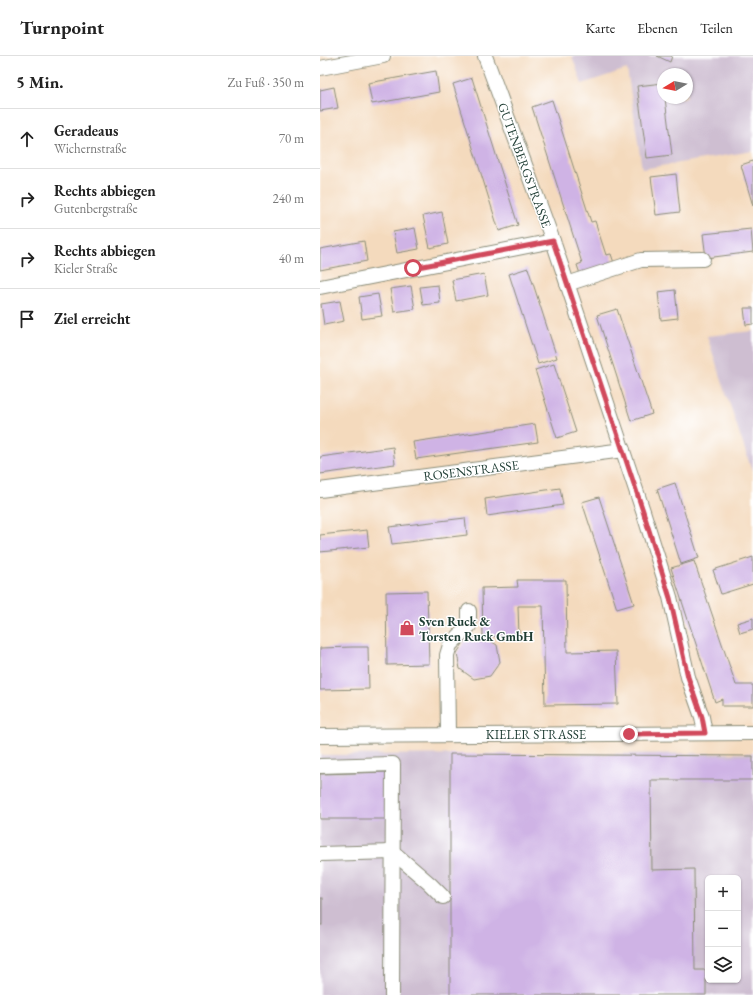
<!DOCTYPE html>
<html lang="de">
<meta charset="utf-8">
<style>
:root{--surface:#fff;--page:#f2f2f2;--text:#222;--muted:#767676;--line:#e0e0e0}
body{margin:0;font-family:"EB Garamond",serif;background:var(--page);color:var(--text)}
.controls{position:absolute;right:12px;bottom:12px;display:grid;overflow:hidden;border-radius:6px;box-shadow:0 1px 3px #0004}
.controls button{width:36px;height:36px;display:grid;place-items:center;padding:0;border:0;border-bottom:1px solid var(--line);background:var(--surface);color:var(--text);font:20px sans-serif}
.compass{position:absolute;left:337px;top:12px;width:36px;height:36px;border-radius:50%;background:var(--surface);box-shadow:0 1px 3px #0004;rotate:260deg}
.stop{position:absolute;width:12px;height:12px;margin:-9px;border:3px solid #d1495b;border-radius:50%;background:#fff}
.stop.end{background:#d1495b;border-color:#fff;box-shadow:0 1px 4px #0008}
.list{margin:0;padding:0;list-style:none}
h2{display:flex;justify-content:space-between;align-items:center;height:52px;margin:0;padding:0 16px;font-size:17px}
h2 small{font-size:13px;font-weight:400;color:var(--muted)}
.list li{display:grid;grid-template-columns:26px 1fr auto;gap:12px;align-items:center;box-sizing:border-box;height:60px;padding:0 16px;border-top:1px solid var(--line)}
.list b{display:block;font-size:15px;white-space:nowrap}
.list p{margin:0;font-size:13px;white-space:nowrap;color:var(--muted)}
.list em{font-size:13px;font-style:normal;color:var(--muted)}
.icon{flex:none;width:22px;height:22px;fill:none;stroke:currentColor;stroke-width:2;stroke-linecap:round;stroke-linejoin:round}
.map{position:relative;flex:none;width:433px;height:939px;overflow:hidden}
header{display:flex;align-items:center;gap:24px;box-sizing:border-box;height:56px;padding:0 20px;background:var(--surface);border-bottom:1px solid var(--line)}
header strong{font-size:19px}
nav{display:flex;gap:22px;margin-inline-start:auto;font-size:14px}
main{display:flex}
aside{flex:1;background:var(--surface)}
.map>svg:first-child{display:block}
.industrial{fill:#cebed1;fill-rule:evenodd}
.building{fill:#cfb3e5}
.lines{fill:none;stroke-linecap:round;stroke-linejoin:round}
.minor-casing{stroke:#8a8c78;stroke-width:16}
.minor{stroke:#fff;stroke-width:14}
.route{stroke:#d1495b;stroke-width:5}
.labels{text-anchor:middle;stroke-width:3;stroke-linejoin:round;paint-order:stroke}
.street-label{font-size:13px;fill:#1f3d34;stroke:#fff}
.poi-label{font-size:13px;font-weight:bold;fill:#1f3d34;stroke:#fff;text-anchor:start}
</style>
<header>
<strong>Turnpoint</strong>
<nav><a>Karte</a><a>Ebenen</a><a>Teilen</a></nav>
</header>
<main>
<aside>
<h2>5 Min.<small>Zu Fuß · 350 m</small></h2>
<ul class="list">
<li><svg class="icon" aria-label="ahead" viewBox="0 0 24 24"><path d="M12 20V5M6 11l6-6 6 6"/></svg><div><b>Geradeaus</b><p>Wichernstraße</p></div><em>70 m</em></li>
<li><svg class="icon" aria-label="right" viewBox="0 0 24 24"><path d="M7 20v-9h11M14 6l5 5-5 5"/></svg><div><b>Rechts abbiegen</b><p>Gutenbergstraße</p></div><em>240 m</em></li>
<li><svg class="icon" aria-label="right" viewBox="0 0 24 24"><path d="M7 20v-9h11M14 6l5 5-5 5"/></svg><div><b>Rechts abbiegen</b><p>Kieler Straße</p></div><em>40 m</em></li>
<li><svg class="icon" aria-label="arrive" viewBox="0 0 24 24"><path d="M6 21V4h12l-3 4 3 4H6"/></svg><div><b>Ziel erreicht</b></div></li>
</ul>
</aside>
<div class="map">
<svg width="433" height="939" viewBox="0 0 433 939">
<rect width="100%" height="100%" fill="#fff"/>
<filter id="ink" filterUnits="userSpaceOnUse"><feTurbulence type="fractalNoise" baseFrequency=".025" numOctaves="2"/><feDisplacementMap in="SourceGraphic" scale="8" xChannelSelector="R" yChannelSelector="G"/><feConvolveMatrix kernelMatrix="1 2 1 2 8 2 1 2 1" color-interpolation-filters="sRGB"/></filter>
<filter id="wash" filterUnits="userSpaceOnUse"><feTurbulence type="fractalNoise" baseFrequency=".012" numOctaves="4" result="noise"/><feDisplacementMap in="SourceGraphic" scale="16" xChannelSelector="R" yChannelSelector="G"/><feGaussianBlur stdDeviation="0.9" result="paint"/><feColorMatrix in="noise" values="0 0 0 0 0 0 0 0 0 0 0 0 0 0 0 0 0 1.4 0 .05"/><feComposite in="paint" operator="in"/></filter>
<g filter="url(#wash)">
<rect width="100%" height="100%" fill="#f4dabd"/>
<g class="industrial">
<path d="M252 0H433V95L322 113 307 13 262 28ZM343 18H367V42H343Z"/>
<path d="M433 275V418L387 280Z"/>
<path d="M433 697V939H0V699ZM388 822H418V924H388Z"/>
</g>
<g id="blocks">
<g class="building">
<path d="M337 0H352L350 6Z"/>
<path d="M116 15 119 36 52 48 48 27Z"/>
<path d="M152 22 198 169 179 175 133 28Z"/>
<path d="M343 27V42H345L352 99 327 102 317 30Z"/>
<path d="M14 31 18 52 0 55V34Z"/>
<path d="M232 44 271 166 275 165 286 199 291 198 295 210 261 221 257 209 262 207 212 51Z"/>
<path d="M433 105V150L421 109Z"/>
<path d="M356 118 360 156 336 159 331 121Z"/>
<path d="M122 156 128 188 110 192 103 160Z"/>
<path d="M95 172 99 193 77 197 73 176Z"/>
<path d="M431 173 433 196 386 202 383 178Z"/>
<path d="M44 185 47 205 0 214V193Z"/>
<path d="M208 212 237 302 218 308 189 218Z"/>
<path d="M164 218 168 239 136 245 132 224Z"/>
<path d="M118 229 120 247 103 249 100 231Z"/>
<path d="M91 230 95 253 74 256 70 233Z"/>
<path d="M355 234 358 262 341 264 338 236Z"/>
<path d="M58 238 62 260 42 263 39 241Z"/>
<path d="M20 245 24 265 4 269 1 248Z"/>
<path d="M424 252H433V268L426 269Z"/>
<path d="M297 253 332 358 311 365 277 259Z"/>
<path d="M234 308 256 376 237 382 215 314Z"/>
<path d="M215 368 218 386 96 403 93 386Z"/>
<path d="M73 391 75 408 0 418V401Z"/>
<path d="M355 427 379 502 361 508 337 433Z"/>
<path d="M240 432 243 449 167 460 165 443Z"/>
<path d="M279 441 314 548 297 553 262 446Z"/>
<path d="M145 462 147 479 72 488 69 471Z"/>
<path d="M47 474 49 491 0 496V479Z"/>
<path d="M433 501V528L401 538 393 514Z"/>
<path d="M374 505 416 629H433V650H402V643L395 646 351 512Z"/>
<path d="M197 524H246L247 596 296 595 298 648 225 649 223 550H198L199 580H163L162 532 198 531Z"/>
<path d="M107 535 109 608 67 609 66 536Z"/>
<path d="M433 562V573L420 577 417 567Z"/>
<path d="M163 580 177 589 180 606 170 620 154 623 140 613 137 597 146 583Z"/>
<path d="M32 591H48L49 633 0 634V592Z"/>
<path d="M130 698 433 700V724H331L332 814 374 813 375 914H386V939H130Z"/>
<path d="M68 716V763H0V718Z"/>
<rect x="0" y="842" width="2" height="27"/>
</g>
</g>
</g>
<g filter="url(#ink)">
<use href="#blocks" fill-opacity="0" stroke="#8a8c78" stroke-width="1"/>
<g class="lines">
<defs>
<g id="minor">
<path d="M165 0 233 185 323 455 350 541 368 621 382 661 385 677"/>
<path d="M0 12 63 0"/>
<path d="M247 228 321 204 383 203"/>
<path d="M0 231 233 185"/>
<path d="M0 434 303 394"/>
<path d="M128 679 127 599 130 589 149 570V555"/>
<path d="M0 680 433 677"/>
<path d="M0 710 73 708 72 939"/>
<path d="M0 798 73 796 110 828 123 841"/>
</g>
</defs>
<use href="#minor" class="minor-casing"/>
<use href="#minor" class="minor"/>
</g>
</g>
<g class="lines" filter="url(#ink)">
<path class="route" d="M93 212 233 185 323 455 350 542 368 621 382 661 385 677 309 678"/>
</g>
<defs>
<symbol id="shop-bare" viewBox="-9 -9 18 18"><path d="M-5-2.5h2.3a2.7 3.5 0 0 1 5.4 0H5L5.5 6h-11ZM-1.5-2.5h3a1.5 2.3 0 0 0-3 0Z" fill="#d1495b" stroke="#fff" stroke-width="2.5" paint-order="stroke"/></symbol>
</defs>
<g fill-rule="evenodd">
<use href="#shop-bare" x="76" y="561" width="22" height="22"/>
</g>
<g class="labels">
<g class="street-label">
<text transform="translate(205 109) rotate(70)" y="5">GUTENBERGSTRASSE</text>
<text transform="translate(151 414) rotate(-7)" y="5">ROSENSTRASSE</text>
<text x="216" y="683">KIELER STRASSE</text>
</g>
<g class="poi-label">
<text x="99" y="570">Sven Ruck &amp;<tspan x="99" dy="15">Torsten Ruck GmbH</tspan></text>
</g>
</g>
</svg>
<div class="controls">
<button>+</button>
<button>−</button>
<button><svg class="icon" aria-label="layers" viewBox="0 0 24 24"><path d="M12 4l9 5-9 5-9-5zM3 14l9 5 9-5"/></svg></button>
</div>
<svg class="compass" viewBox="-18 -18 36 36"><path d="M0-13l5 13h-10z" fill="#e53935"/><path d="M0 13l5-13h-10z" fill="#767676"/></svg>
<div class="stop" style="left:93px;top:212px"></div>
<div class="stop end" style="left:309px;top:678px"></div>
</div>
</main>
